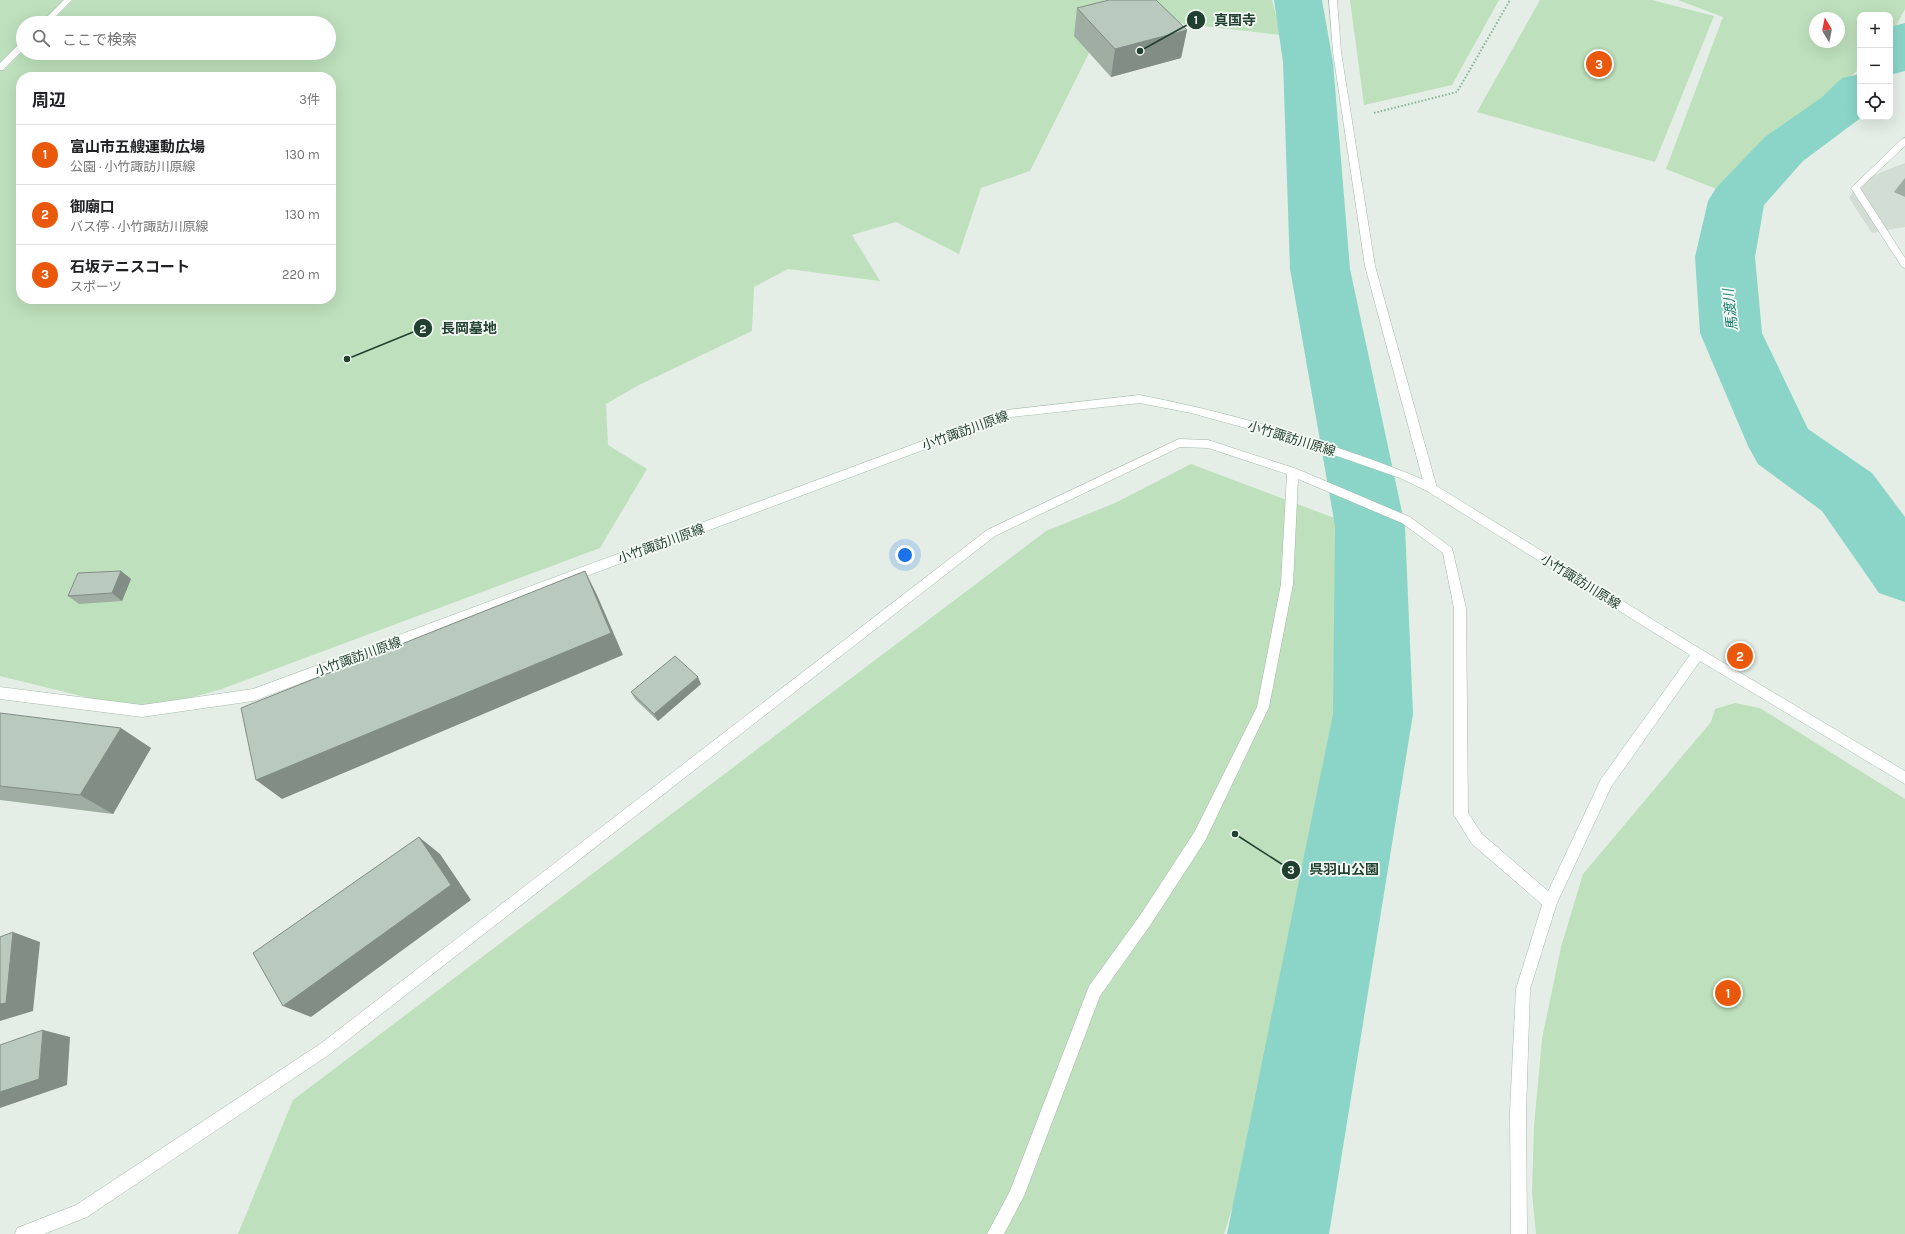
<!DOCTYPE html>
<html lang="ja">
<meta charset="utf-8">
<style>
:root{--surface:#fff;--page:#f6f6f6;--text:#202124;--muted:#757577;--line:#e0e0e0;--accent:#ea580c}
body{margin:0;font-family:Karla,"Noto Sans JP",sans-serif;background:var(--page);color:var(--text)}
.controls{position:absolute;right:12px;top:12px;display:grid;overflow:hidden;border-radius:8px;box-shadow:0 4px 16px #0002}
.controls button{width:36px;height:36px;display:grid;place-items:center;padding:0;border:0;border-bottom:1px solid var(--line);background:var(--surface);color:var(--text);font:20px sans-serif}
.compass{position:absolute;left:1809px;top:12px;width:36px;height:36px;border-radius:50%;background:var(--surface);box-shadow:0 4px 16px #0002;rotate:350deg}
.you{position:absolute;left:905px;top:555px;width:14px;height:14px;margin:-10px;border:3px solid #fff;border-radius:50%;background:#1a73e8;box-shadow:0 0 0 6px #1a73e833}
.badge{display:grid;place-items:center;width:26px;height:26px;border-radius:50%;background:var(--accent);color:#fff;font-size:13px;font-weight:700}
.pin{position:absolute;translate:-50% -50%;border:2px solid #fff;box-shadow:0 1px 4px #0006}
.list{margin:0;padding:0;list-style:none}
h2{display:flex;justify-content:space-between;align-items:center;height:52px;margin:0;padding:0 16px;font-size:17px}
h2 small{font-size:13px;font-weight:400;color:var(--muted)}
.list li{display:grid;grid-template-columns:26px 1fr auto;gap:12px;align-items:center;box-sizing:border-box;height:60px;padding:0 16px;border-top:1px solid var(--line)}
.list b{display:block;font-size:15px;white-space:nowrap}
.list p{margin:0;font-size:13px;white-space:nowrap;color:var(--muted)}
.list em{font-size:13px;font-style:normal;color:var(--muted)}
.icon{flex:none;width:22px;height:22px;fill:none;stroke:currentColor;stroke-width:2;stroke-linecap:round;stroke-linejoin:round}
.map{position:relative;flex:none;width:1905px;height:1234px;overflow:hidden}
.search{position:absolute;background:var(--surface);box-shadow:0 4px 16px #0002;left:16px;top:16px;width:320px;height:44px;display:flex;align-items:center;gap:10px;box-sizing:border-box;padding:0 14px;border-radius:22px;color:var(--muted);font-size:15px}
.panel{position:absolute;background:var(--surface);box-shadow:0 4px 16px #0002;left:16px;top:72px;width:320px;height:232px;border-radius:16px}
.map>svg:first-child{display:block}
.built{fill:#d2ded4}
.green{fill:#bee0bc;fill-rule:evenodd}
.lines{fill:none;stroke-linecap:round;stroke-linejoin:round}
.river{fill:#8ad5c8;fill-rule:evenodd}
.lane-casing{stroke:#a6b6ab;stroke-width:1}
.street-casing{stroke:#a6b6ab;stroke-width:1}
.secondary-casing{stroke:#a4bdad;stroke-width:1}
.path{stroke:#83b394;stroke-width:2;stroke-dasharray:1.5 2;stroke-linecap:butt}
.lane{fill:#fff;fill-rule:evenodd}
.street{fill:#fff;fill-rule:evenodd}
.secondary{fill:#fff;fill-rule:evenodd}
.wall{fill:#9fada3}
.shaded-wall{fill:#828d85}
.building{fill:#b9c9be;stroke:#828d85}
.labels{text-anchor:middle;stroke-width:3.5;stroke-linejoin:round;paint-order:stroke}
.street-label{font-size:13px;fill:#22402f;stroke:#f5faf6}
.water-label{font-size:14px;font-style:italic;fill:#197f70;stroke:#f5faf6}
.leader{fill:none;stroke:#22402f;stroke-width:1.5}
.callout-dot{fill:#22402f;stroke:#f5faf6;stroke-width:1.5}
.mark-label{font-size:12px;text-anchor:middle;font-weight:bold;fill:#fff}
.callout-label{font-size:14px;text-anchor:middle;font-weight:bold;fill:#22402f;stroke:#f5faf6;stroke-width:3.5;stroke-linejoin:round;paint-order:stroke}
</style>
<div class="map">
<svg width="1905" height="1234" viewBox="0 0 1905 1234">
<rect width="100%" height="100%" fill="#e4eee6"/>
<path class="built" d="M1905 163V227L1872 233 1849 198 1855 188 1869 177Z"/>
<g class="green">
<path d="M0 0H1272L1281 35 1108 15 1030 171 981 188 959 254 896 222 852 235 880 281 788 269 754 287 752 331 637 386 606 404 608 445 647 469 600 548 222 689 142 711 0 676ZM23 23H329V53H23ZM21 77H331V299H21Z"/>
<path d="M1350 0H1499L1452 85 1364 105Z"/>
<path d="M1540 0H1652L1714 16 1655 162 1477 112Z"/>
<path d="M1678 0H1905V9L1890 37V15H1860V68L1724 192 1666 169 1723 17ZM1815 18H1839V42H1815Z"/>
<path d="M1191 464 1353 525 1358 724 1275 1073 1224 1234H238L293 1100 1046 531 1115 503Z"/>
<path d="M1735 703 1760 708 1905 799V1234H1536L1532 1193 1534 1126 1542 1039 1561 947 1583 874 1711 722 1715 709Z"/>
</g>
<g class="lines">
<g class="river">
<path d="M1274 0H1322L1333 62 1350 269 1405 526 1413 714 1329 1234H1227L1333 714 1335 526 1290 269 1283 62Z"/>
<path d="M1905 23V71L1890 75V27Z"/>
<path d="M1860 74V117H1862L1803 161 1764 205 1755 257 1762 333 1808 429 1872 473 1905 517V602L1879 593 1822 511 1758 464 1748 446 1700 333 1695 257 1708 201 1716 188 1765 137 1821 98 1842 78Z"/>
</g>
<defs>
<g id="lane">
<path d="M64 0H72L49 23H41Z"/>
<path d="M20 43H23V50L3 70H0V63Z"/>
</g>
<g id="street">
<path d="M1329 0H1337L1341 52 1375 266 1437 488 1435 491H1427L1425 488 1365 266 1333 52Z"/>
<path d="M1905 138V146L1860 188 1905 258V268L1902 267 1851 188 1902 139Z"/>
<path d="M1179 439 1208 440 1297 469 1410 517 1452 548 1466 608 1468 813 1482 834 1555 897 1557 902 1555 907 1550 909 1545 907 1472 844 1454 815V608L1443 553 1402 523 1298 479 1293 584 1269 707 1205 841 1151 924 1100 996 1024 1196 1004 1234H987L1010 1191 1089 986 1141 914 1195 831 1257 707 1281 584 1287 474 1208 448 1180 447 995 536 330 1054 87 1217 44 1234H15L17 1228 76 1205 320 1044 987 530Z"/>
</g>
<path id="secondary" d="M1140 395C1211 409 1282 428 1350 452 1379 462 1407 472 1435 485L1702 650 1905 771V784L1700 661 1611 787 1557 903 1530 989 1526 1112 1527 1234H1511L1510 1112 1516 989 1543 902 1601 779 1690 655 1427 491 1400 478 1297 442 1191 413 1140 403 1011 417 253 701 142 717 0 699V687L142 705 253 689 1006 410Z"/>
</defs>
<use href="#lane" class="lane-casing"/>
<use href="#street" class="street-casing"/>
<use href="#secondary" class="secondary-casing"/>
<path class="path" d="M1374 113 1457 92 1510 0"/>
<use href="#lane" class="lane"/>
<use href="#street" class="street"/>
<use href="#secondary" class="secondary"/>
</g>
<g class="wall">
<path d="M1077 8 1187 30 1181 58 1111 77 1074 36Z"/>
<path d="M1905 178V197L1894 192Z"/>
<path d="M121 571 131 579 122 601 79 604 68 596Z"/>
<path d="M701 684 658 721 635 699 631 692Z"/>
<path d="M0 713 151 748 113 814 0 800Z"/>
</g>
<g class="shaded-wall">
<path d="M1187 30 1181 58 1111 77 1115 49Z"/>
<path d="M121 571 131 579 122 601 112 593Z"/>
<path d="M585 571 597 595 623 655 282 799 256 780Z"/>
<path d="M698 677 701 684 658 721 654 714Z"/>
<path d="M121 728 151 748 113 814 80 795Z"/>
<path d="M419 837 440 854 471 900 311 1017 283 1006Z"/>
<path d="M13 932 40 942 33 1011 0 1021V1004Z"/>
<path d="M43 1030 70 1037 67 1085 0 1108V1092Z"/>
</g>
<g class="building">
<path d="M1109 0H1156L1187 30 1115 49 1077 8Z"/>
<path d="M121 571 112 593 68 596 78 573Z"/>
<path d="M585 571 611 633 256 780 241 708Z"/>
<path d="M675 656 698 677 654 714 631 692Z"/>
<path d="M0 713 121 728 80 795 0 786Z"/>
<path d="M419 837 451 885 283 1006 253 953Z"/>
<path d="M13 932 6 1003 0 1004V937Z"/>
<path d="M43 1030 39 1079 0 1092V1045Z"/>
</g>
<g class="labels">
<g class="street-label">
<text transform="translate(965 430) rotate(-20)" y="5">小竹諏訪川原線</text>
<text transform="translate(1292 438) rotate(17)" y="5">小竹諏訪川原線</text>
<text transform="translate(661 543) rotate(-20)" y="5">小竹諏訪川原線</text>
<text transform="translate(1581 581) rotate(32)" y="5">小竹諏訪川原線</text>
<text transform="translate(358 656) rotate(-20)" y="5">小竹諏訪川原線</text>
</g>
<g class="water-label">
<text transform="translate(1730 310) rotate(-96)" y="5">馬渡川</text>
</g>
</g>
<path class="leader" d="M1140 51L1196 20M347 359L423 328M1235 834L1291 870"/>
<g class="callout-dot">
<circle cx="1140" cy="51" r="4"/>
<circle cx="347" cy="359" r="4"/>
<circle cx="1235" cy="834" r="4"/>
<circle cx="1196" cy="20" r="10"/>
<circle cx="423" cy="328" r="10"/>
<circle cx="1291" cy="870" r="10"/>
</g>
<g class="mark-label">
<text x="1196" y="24">1</text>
<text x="423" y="333">2</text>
<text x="1291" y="874">3</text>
</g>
<g class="callout-label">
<text x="1235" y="25">真国寺</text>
<text x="469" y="333">長岡墓地</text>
<text x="1344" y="874">呉羽山公園</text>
</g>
</svg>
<div class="controls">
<button>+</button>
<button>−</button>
<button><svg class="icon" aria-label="locate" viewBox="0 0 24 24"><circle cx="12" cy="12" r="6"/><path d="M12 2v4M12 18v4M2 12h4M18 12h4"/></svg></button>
</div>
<svg class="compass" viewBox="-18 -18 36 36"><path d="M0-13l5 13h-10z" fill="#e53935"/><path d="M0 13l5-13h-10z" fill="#757577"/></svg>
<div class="you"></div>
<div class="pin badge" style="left:1728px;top:993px">1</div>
<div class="pin badge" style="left:1740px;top:656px">2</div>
<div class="pin badge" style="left:1599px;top:64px">3</div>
<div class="search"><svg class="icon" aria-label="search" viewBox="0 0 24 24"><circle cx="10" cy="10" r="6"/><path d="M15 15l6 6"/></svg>ここで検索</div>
<section class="panel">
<h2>周辺<small>3件</small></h2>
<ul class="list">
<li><span class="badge">1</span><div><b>富山市五艘運動広場</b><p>公園 · 小竹諏訪川原線</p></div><em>130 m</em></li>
<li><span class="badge">2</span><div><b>御廟口</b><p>バス停 · 小竹諏訪川原線</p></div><em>130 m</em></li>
<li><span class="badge">3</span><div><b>石坂テニスコート</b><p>スポーツ</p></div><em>220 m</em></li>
</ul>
</section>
</div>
